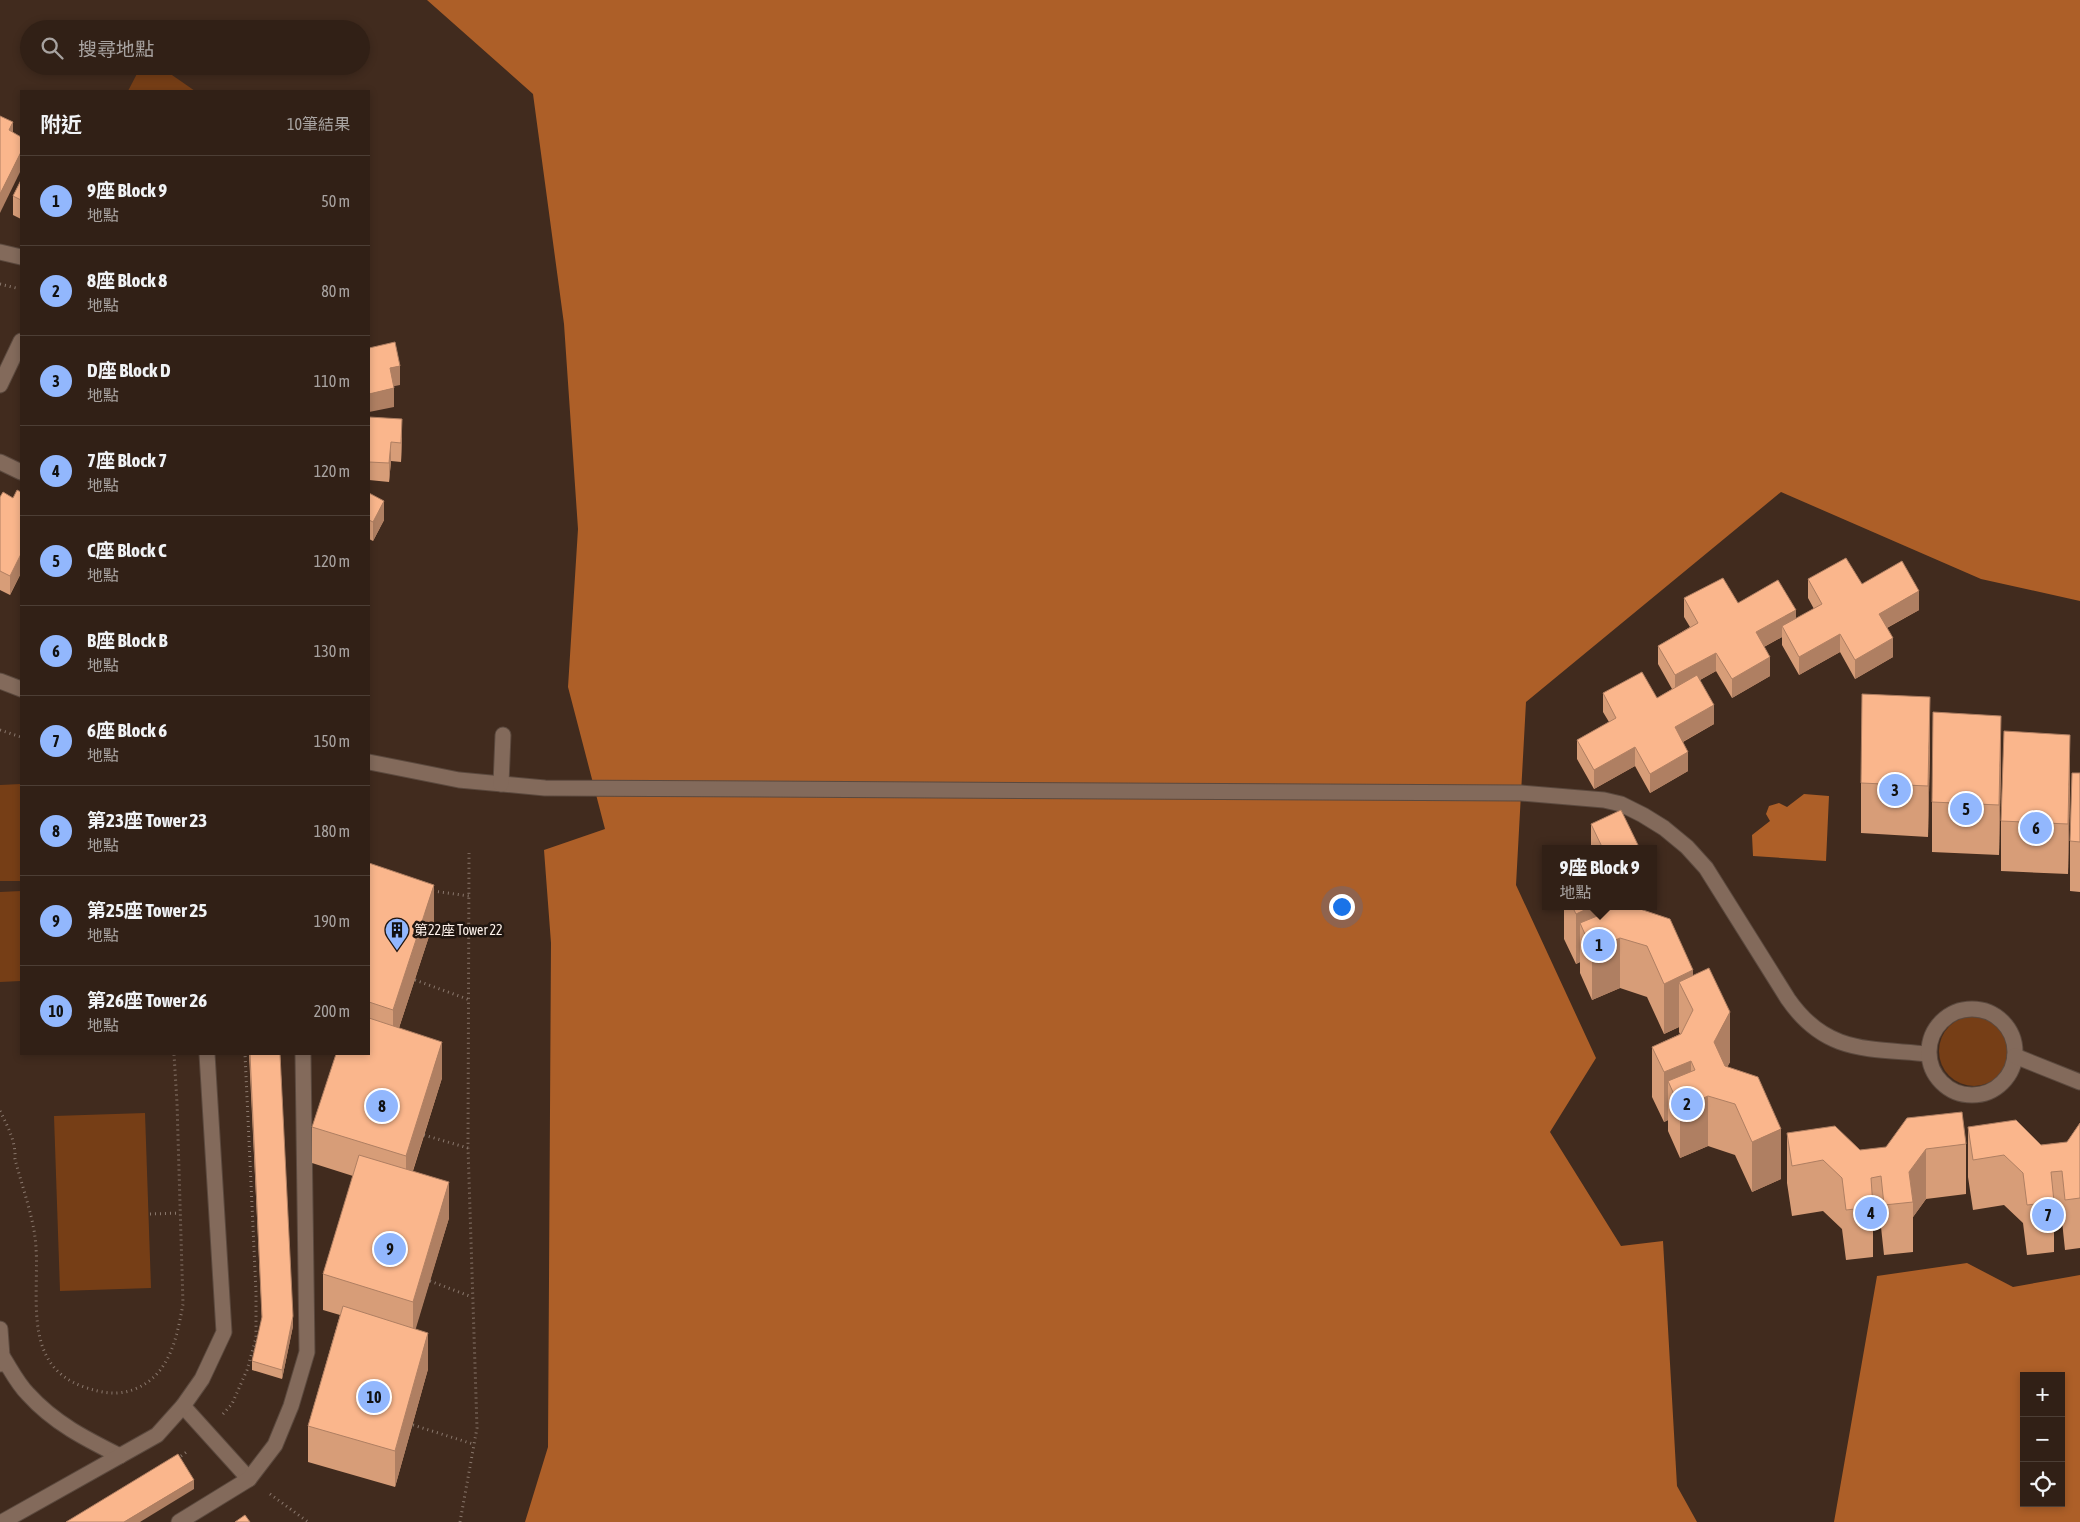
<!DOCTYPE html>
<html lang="zh-TW">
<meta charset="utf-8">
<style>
:root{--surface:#312016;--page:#3d2d23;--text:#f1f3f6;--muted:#a8a3a1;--line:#4c3e35;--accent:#92b7fd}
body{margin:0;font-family:"Asap Condensed","Noto Sans TC",sans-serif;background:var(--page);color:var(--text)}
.controls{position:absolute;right:15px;bottom:15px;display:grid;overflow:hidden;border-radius:0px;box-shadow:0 2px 8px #0003}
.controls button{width:45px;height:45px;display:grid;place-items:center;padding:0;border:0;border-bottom:1px solid var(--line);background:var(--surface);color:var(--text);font:25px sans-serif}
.you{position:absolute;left:1341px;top:906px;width:18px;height:18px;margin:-12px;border:4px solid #fff;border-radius:50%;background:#1a73e8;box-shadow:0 0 0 8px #1a73e833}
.badge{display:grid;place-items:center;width:32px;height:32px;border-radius:50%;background:var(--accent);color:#111;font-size:16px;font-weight:700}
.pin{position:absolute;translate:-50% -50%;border:2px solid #fff;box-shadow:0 1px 5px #0006}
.popup{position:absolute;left:1542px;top:845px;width:115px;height:65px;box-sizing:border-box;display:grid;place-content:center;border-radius:0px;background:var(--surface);filter:drop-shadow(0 1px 4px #0005);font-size:16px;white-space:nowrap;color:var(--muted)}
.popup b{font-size:19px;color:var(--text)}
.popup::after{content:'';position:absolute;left:50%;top:100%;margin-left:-10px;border:10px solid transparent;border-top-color:var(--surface)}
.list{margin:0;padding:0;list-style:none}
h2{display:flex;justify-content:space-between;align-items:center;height:65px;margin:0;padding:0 20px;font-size:21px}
h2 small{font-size:16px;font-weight:400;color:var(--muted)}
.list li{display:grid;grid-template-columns:32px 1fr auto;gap:15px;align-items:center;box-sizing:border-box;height:90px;padding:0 20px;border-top:1px solid var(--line)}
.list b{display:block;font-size:19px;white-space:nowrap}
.list p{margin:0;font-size:16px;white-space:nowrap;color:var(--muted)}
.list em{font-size:16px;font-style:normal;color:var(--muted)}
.icon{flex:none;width:28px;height:28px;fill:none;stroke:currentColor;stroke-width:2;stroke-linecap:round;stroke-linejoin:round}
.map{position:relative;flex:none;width:2080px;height:1522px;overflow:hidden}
.search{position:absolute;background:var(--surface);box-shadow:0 2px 8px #0003;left:20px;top:20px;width:350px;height:55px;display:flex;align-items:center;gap:12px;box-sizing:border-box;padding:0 18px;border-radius:28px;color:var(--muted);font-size:19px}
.panel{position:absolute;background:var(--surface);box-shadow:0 2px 8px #0003;left:20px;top:90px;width:350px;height:965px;border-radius:0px}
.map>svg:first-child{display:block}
.green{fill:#763e16}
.water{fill:#ad5f28;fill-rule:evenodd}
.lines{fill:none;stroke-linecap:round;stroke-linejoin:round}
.minor-casing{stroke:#5b493e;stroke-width:17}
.path{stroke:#8a786d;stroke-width:3;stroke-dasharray:1 4;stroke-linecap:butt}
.minor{stroke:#836a5b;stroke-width:15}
.wall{fill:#d79d78}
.shaded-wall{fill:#af7f62}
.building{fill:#fab68c;stroke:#af7f62}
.labels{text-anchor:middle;stroke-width:5;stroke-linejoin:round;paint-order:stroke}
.poi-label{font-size:14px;fill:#fef2eb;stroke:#201610;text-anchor:start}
</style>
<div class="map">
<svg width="2080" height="1522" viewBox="0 0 2080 1522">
<rect width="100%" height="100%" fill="#412b1e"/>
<g class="green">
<path d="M141 66H159L195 91H128Z"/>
<path d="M21 784V881H0V785Z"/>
<path d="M21 891V981L0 982V892Z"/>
<circle cx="1974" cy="1051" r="35"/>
<path d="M145 1113 151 1288 60 1291 54 1116Z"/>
</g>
<g class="water">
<path d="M427 0H2080V601L1981 579 1781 492 1526 702 1516 885 1596 1058 1550 1132 1621 1246 1663 1241 1677 1486 1697 1522H525L548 1447 551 943 544 850 605 829 568 687 578 529 564 324 533 94Z"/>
<path d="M1804 794 1829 796 1826 861 1753 856 1752 835 1770 821 1766 814 1769 806 1779 803 1787 807Z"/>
<path d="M1967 1263 2013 1287 2080 1275V1522H1834L1877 1276ZM2024 1376H2061V1503H2024Z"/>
</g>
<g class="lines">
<defs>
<g id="minor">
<path d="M0 252 21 257"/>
<path d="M0 385 21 341"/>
<path d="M0 462 21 472"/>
<path d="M0 681 21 689"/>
<path d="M369 762 459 780 545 788 1521 793 1604 800 1621 804 1643 815 1664 828 1687 847 1706 868 1788 999C1826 1054 1868 1048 1928 1054"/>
<path d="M501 784 503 735"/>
<circle cx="1972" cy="1052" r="43"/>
<path d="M2015 1056 2080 1082"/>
<path d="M0 1329 2 1356 1 1364"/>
<path d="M2 1356C10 1368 17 1383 28 1394 54 1423 86 1439 120 1456"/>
<path d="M183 1406 249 1479"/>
<path d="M2 1522 157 1435 183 1406 202 1379 224 1332 207 1054"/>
<path d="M179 1522 249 1479 275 1445 291 1406 307 1352 303 1054"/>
</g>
</defs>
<use href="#minor" class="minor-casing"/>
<g class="path">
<path d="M0 284 16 288"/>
<path d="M0 730 21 737"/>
<path d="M433 891 469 896"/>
<path d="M415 980 470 1000"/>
<path d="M0 1111C8 1127 16 1142 15 1159 21 1183 32 1213 35 1237 42 1289 18 1364 84 1387 102 1393 117 1396 135 1389 170 1375 177 1337 183 1304L177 1103 174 1054"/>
<path d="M424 1135 468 1148"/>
<path d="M150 1214 180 1213"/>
<path d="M430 1281 472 1297"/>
<path d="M223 1414 232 1404 247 1370 256 1338V1292L245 1054"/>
<path d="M413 1425 473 1444"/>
<path d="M177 1459 188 1451"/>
<path d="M270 1494 308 1522"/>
<path d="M460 1522 477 1428 468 1148 469 853"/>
</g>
<use href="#minor" class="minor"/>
</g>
<g class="wall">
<path d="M21 180V219L13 215V196Z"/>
<path d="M369 417 402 438 401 462 391 461 389 482 369 480Z"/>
<path d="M21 492V573L10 595 0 590V497L13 498Z"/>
<path d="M369 493 384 520 373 541 369 539Z"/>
<path d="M1808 579 1862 584 1919 610 1887 628 1893 657 1855 679 1840 652 1799 675 1782 645V637L1764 647 1770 676 1732 698 1716 671 1700 680 1714 724 1683 742 1688 771 1650 793 1635 766 1594 789 1577 759V740L1609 722 1603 712V693L1657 698 1672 689 1658 664V646L1690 627 1684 617V598L1738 603 1796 619 1814 609 1808 598Z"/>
<path d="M1930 748 1928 837 1861 833V783Z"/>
<path d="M2001 766 1999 855 1932 852V802Z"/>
<path d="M2080 773V892L2070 891V841Z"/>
<path d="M2070 785 2068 874 2001 871V821Z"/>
<path d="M1591 824 1640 849H1591Z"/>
<path d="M369 863 434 921 399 1028 442 1078 413 1171 449 1218 415 1329 428 1369 395 1487 308 1462V1426L340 1315 323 1310V1274L353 1176 312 1163V1127L369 1054Z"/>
<path d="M1564 906H1641L1639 909 1693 975 1730 1062 1727 1067 1781 1179 1752 1192 1735 1155 1708 1146 1680 1158 1668 1131V1120L1664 1122 1652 1097V1047L1680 1034 1679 1032V1027L1664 1034 1647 997 1620 988 1592 1000 1580 973V962L1576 964 1564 939Z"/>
<path d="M249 1054H280L293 1326 282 1379 252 1370V1361L262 1319Z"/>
<path d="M2080 1123V1248L2065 1250 2062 1221 2054 1222V1252L2027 1255 2023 1223 2004 1205 1973 1210 1968 1177V1127L2041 1145 2067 1142Z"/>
<path d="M1787 1133 1860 1150 1966 1144V1194L1926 1199 1913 1217V1252L1884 1255 1881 1227 1873 1228V1257L1846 1260 1842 1229 1823 1211 1792 1216 1787 1183Z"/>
</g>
<g class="shaded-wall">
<path d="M13 122V141L9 130Z"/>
<path d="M21 152V170L0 213V194Z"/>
<path d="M370 306V325L369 326V307Z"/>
<path d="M400 366V385L390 387V368Z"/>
<path d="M394 388V407L369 412V394Z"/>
<path d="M402 419V438L401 462V443Z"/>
<path d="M391 442V461L389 482V463Z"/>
<path d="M384 501V520L373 541V522Z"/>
<path d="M21 554V573L10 595V576Z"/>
<path d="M1919 591V610L1879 632V614Z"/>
<path d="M1796 610V629L1782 626V637L1756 651V632Z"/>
<path d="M1840 634V652L1799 675V657Z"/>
<path d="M1893 638V657L1855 679V660Z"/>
<path d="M1716 653V671L1675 694V675Z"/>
<path d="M1770 657V676L1732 698V679Z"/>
<path d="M1930 697V748L1928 837V786Z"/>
<path d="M1714 705V724L1675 746V727Z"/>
<path d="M2001 716V766L1999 855V805Z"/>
<path d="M2070 735V785L2068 874V824Z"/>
<path d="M1635 747V766L1594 789V770Z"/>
<path d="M1688 752V771L1650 793V774Z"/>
<path d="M434 885V921L393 1046V1010Z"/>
<path d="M1593 906H1603V945L1620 938V988L1592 1000V950L1580 923V962L1576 964V914Z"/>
<path d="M1626 906H1641L1626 935Z"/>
<path d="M1693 970V1021V1010L1679 982V1027L1664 1034V984Z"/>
<path d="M1730 1012V1062L1714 1093V1042Z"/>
<path d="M442 1042V1078L406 1192V1156Z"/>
<path d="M1691 1061V1104L1708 1096V1146L1680 1158V1108L1668 1081V1120L1664 1122V1072Z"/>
<path d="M1781 1129V1179L1752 1192V1142Z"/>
<path d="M1926 1149V1199L1913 1217V1202L1909 1172Z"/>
<path d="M449 1182V1218L413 1338V1302Z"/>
<path d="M293 1316V1326L282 1379V1370Z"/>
<path d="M428 1333V1369L395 1487V1451Z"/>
<path d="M194 1480V1489L140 1522H124Z"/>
</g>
<g class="building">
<path d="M0 116 13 122 9 130 21 137V152L0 194Z"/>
<path d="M21 180V200L13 196Z"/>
<path d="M395 342 400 366 390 368 394 388 369 394V348Z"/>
<path d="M369 417 402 419 401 443 391 442 389 463 369 462Z"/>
<path d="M17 490 21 492V554L10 576 0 571V497L3 492 13 498Z"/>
<path d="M369 493 384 501 373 522 369 520Z"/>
<path d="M1846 558 1862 584 1902 561 1919 591 1879 614 1893 638 1855 660 1840 634 1799 657 1782 626 1822 604 1808 579Z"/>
<path d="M1723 578 1738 603 1778 580 1796 610 1756 632 1770 657 1732 679 1716 653 1675 675 1658 646 1698 623 1684 598Z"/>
<path d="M1642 672 1657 698 1697 675 1714 705 1675 727 1688 752 1650 774 1635 747 1594 770 1577 740 1616 718 1603 693Z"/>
<path d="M1862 694 1930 697 1928 786 1861 783Z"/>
<path d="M1933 712 2001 716 1999 805 1932 802Z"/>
<path d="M2004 731 2070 735 2068 824 2001 821Z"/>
<path d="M2072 773H2080V842L2070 841Z"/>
<path d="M1621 810 1640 849H1603L1591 824Z"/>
<path d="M369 863 434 885 393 1010 369 1002Z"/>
<path d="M1572 906H1593L1576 914Z"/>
<path d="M1605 906H1636L1637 908 1670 919 1693 970 1664 984 1647 946 1620 938 1592 950 1580 923 1607 912Z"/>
<path d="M1709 968 1730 1012 1714 1042 1725 1066 1758 1077 1781 1129 1752 1142 1735 1104 1708 1096 1680 1108 1668 1081 1695 1070 1691 1061 1664 1072 1652 1047 1681 1034 1693 1010 1679 982Z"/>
<path d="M369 1018 442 1042 406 1156 312 1127 336 1054H369Z"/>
<path d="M250 1054H280L293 1316 282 1370 252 1361 262 1317Z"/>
<path d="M1962 1112 1966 1144 1926 1149 1909 1172 1913 1202 1884 1205 1881 1176 1871 1178 1873 1207 1846 1210 1842 1178 1823 1160 1792 1166 1787 1133 1835 1126 1860 1150 1886 1147 1907 1118Z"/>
<path d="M2016 1120 2041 1145 2067 1142 2080 1123V1198L2065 1200 2062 1171 2051 1172 2054 1202 2027 1205 2023 1173 2004 1155 1973 1160 1968 1127Z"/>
<path d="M359 1155 449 1182 413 1302 323 1274Z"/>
<path d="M343 1306 428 1333 395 1451 308 1426Z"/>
<path d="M178 1454 194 1480 124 1522H66Z"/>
<path d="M245 1515 250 1522H235Z"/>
</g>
<defs>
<symbol id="building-pin" viewBox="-11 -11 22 30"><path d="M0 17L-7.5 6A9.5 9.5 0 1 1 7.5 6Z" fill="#92b7fd" stroke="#201610"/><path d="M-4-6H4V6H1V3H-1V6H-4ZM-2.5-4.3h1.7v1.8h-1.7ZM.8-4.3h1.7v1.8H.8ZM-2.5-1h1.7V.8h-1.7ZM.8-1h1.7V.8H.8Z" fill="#111"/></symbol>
</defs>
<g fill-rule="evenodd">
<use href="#building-pin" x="383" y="916" width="28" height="38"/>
</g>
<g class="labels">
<g class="poi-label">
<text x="414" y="935">第22座 Tower 22</text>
</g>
</g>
</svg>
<div class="controls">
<button>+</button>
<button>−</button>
<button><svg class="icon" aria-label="locate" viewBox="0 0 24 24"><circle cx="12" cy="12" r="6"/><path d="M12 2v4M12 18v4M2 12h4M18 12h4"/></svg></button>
</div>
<div class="you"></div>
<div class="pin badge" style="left:1599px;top:945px">1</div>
<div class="popup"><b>9座 Block 9</b>地點</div>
<div class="pin badge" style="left:1687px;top:1104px">2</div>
<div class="pin badge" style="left:1895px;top:790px">3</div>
<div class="pin badge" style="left:1871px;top:1213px">4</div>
<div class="pin badge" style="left:1966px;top:809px">5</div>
<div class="pin badge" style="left:2036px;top:828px">6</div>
<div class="pin badge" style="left:2048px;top:1215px">7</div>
<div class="pin badge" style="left:382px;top:1106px">8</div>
<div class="pin badge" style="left:390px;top:1249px">9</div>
<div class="pin badge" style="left:374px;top:1397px">10</div>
<div class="search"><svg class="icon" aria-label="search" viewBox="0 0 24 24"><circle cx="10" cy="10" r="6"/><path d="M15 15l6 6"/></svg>搜尋地點</div>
<section class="panel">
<h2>附近<small>10筆結果</small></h2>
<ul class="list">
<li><span class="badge">1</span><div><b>9座 Block 9</b><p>地點</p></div><em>50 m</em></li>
<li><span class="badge">2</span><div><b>8座 Block 8</b><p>地點</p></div><em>80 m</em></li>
<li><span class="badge">3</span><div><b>D座 Block D</b><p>地點</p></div><em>110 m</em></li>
<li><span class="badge">4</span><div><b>7座 Block 7</b><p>地點</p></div><em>120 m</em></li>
<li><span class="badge">5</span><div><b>C座 Block C</b><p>地點</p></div><em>120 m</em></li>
<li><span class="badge">6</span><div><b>B座 Block B</b><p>地點</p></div><em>130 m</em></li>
<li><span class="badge">7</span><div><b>6座 Block 6</b><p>地點</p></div><em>150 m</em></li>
<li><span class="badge">8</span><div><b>第23座 Tower 23</b><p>地點</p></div><em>180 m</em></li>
<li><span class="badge">9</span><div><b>第25座 Tower 25</b><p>地點</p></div><em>190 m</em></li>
<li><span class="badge">10</span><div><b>第26座 Tower 26</b><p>地點</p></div><em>200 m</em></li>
</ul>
</section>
</div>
